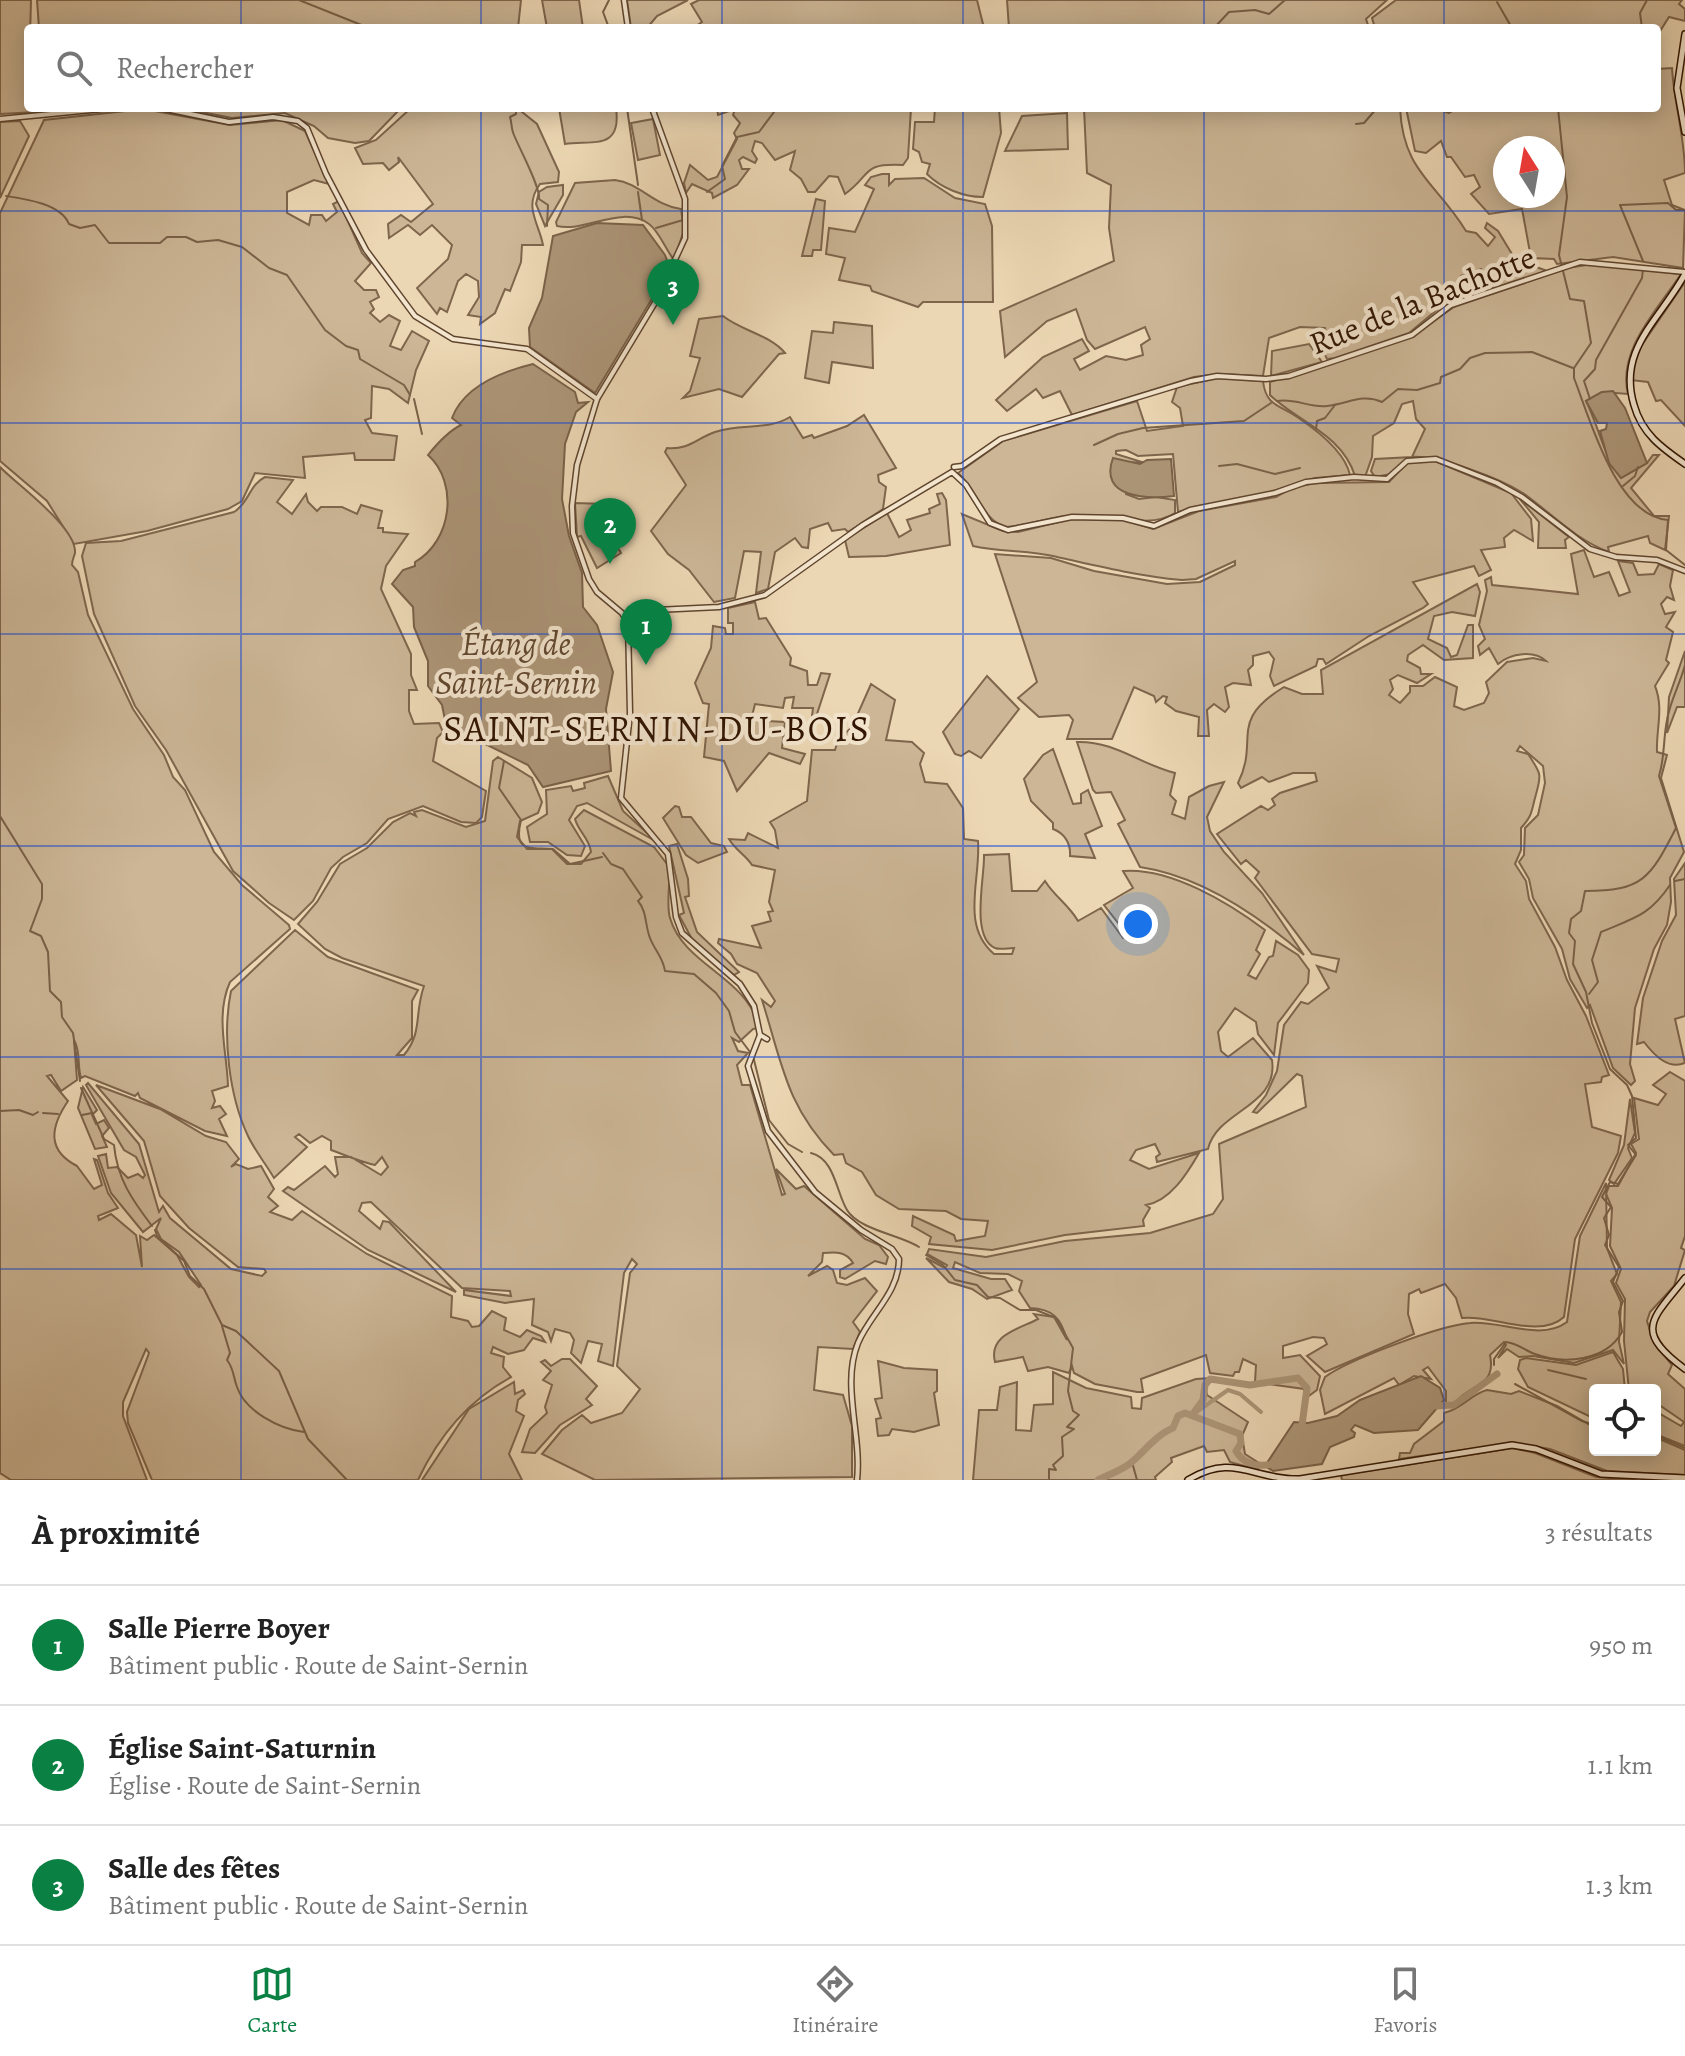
<!DOCTYPE html>
<html lang="fr">
<meta charset="utf-8">
<style>
:root{--surface:#fff;--page:#f2f2f2;--text:#222;--muted:#767676;--line:#e0e0e0;--accent:#0b8043}
body{margin:0;font-family:Alegreya,serif;background:var(--page);color:var(--text)}
.controls{position:absolute;right:24px;bottom:24px;display:grid;overflow:hidden;border-radius:8px;box-shadow:0 4px 20px #0003}
.controls button{width:72px;height:72px;display:grid;place-items:center;padding:0;border:0;border-bottom:2px solid var(--line);background:var(--surface);color:var(--text);font:40px sans-serif}
.compass{position:absolute;left:1493px;top:136px;width:72px;height:72px;border-radius:50%;background:var(--surface);box-shadow:0 4px 20px #0003;rotate:349deg}
.you{position:absolute;left:1138px;top:924px;width:28px;height:28px;margin:-20px;border:6px solid #fff;border-radius:50%;background:#1a73e8;box-shadow:0 0 0 12px #1a73e833}
.badge{display:grid;place-items:center;width:52px;height:52px;border-radius:50%;background:var(--accent);color:#fff;font-size:26px;font-weight:700}
.pin{position:absolute;translate:-50% -66px;filter:drop-shadow(0 2px 4px #0008)}
.pin::after{content:'';position:absolute;top:42px;width:28px;height:24px;background:inherit;clip-path:polygon(0 0,100% 0,50% 100%)}
.list{margin:0;padding:0;list-style:none}
h2{display:flex;justify-content:space-between;align-items:center;height:104px;margin:0;padding:0 32px;font-size:34px}
h2 small{font-size:26px;font-weight:400;color:var(--muted)}
.list li{display:grid;grid-template-columns:52px 1fr auto;gap:24px;align-items:center;box-sizing:border-box;height:120px;padding:0 32px;border-top:2px solid var(--line)}
.list b{display:block;font-size:30px;white-space:nowrap}
.list p{margin:0;font-size:26px;white-space:nowrap;color:var(--muted)}
.list em{font-size:26px;font-style:normal;color:var(--muted)}
.icon{flex:none;width:44px;height:44px;fill:none;stroke:currentColor;stroke-width:2;stroke-linecap:round;stroke-linejoin:round}
.map{position:relative;flex:none;width:1685px;height:1480px;overflow:hidden}
.search{position:absolute;background:var(--surface);box-shadow:0 4px 20px #0003;left:24px;right:24px;top:24px;height:88px;display:flex;align-items:center;gap:20px;box-sizing:border-box;padding:0 28px;border-radius:8px;color:var(--muted);font-size:30px}
.sheet{height:464px;background:var(--surface)}
nav{display:flex;justify-content:space-around;align-items:center;box-sizing:border-box;height:112px;border-top:2px solid var(--line);background:var(--surface);font-size:22px;color:var(--muted)}
nav a{display:grid;justify-items:center;gap:4px}
nav .on{color:var(--accent)}
.map>svg:first-child{display:block}
.green{fill:#ccb696;stroke:#7e654c;stroke-width:2;fill-rule:evenodd}
.water{fill:#ac9577;stroke:#7a6148;stroke-width:2}
.lines{fill:none;stroke-linecap:round;stroke-linejoin:round}
.stream{stroke:#7a6148;stroke-width:2}
.canal{stroke:#ac9577;stroke-width:4}
.river{stroke:#ac9577;stroke-width:7}
.tertiary-casing{stroke:#5f452e;stroke-width:7}
.secondary-casing{stroke:#301401;stroke-width:8}
.tertiary{stroke:#f3e5ce;stroke-width:4}
.secondary{stroke:#f3e5ce;stroke-width:5}
.grid{fill:none;stroke:#1d4ed8;stroke-width:2;stroke-opacity:0.55}
.labels{text-anchor:middle;stroke-width:8;stroke-linejoin:round;paint-order:stroke}
.street-label{font-size:32px;fill:#301401;stroke:#f3e5ce}
.water-label{font-size:34px;font-style:italic;fill:#624830;stroke:#f3e5ce}
.quarter-label{font-size:36px;letter-spacing:2px;fill:#301401;stroke:#f3e5ce}
</style>
<div class="map">
<svg width="1685" height="1480" viewBox="0 0 1685 1480">
<rect width="100%" height="100%" fill="#ecd7b4"/>
<filter id="stains"><feTurbulence type="fractalNoise" baseFrequency=".0025" numOctaves="4"/><feColorMatrix values="0 0 0 0 .2 0 0 0 0 .09 0 0 0 0 .02 0 0 0 .5 -.17"/></filter>
<radialGradient id="worn" r=".72"><stop offset=".6" stop-color="#630" stop-opacity="0"/><stop offset="1" stop-color="#630" stop-opacity=".3"/></radialGradient>
<g class="green">
<path d="M0 0H31L28 108H38L37 112 0 114Z"/>
<path d="M37 0H521L518 28H39Z"/>
<path d="M542 0H579L583 28H547Z"/>
<path d="M627 0H688L657 16 647 28H631Z"/>
<path d="M699 0H977L984 28H693L702 22 691 4Z"/>
<path d="M1007 0H1387L1366 19 1369 28H1009Z"/>
<path d="M1396 0H1682L1679 4 1685 9V21L1669 17 1657 36V28H1375L1372 18Z"/>
<path d="M1672 68C1674 104 1685 137 1685 173L1664 180 1672 205 1685 210 1683 268 1613 257 1557 264 1554 259 1531 258 1522 209 1489 214 1471 194 1480 187 1474 175 1465 177 1451 157H1447L1441 141 1426 153 1415 151 1406 108H1657V69ZM1505 148H1553V196H1505Z"/>
<path d="M181 108H401L369 141 355 143 328 138 314 126 285 113 232 118Z"/>
<path d="M411 108H517L537 124 559 172 558 182 540 184C523 207 539 223 543 245H522L521 262 510 291 505 289 495 313 480 324 481 317 468 315 479 297 478 281 466 274 458 281 447 312 440 308 437 314 417 288 448 259 452 245 432 225 420 235 408 225 389 238 388 224 401 215 411 222 433 204 398 157 399 162 389 170 383 163 363 164 355 148 376 140Z"/>
<path d="M559 108H616C622 151 592 140 565 144Z"/>
<path d="M717 108H911L908 158 903 165C860 163 873 174 845 194L838 177 829 176 815 192H808L801 179 790 170 795 151 775 160 762 143 755 141 752 151 757 159 755 163 743 157 739 160 742 169H749L737 185 713 198 712 193 692 184 686 193 684 183 690 165 708 180 717 177 737 139 734 133 740 123 733 115 735 109 718 115Z"/>
<path d="M935 108H999L1001 133 983 197C963 197 941 188 927 174L930 164 922 162 919 152 913 149 915 122H934Z"/>
<path d="M1084 108H1400C1403 172 1436 182 1466 231L1476 233 1488 246 1495 237 1485 228 1487 223 1498 231 1515 259 1547 271 1489 290 1481 269 1461 276 1467 297 1439 308 1409 333 1335 358 1327 359 1316 337 1326 334 1325 328 1300 327 1269 338 1263 376 1219 374 1194 377 1072 415 1060 391 1043 398 1036 389 1007 411 996 400 1043 357 1082 339 1089 351 1074 359 1080 370 1106 356 1126 360 1143 355 1141 345 1150 339 1145 327 1095 349 1087 340 1076 309 1047 321 1005 357 1000 311 1114 261 1109 228 1111 185 1087 173Z"/>
<path d="M144 109 230 125 282 120 305 131 329 184 314 180 287 192V213L309 225 311 215H322L326 221 337 212 333 204 339 201 362 253 371 263 355 281 364 290H376L379 297 370 302 374 309 370 313 380 322 389 315 400 321 390 346 401 350 412 331 429 341 416 370 408 403 389 389 372 386 371 418 365 420 372 433 397 436 394 460H355L354 453 303 457 305 478 255 473 242 501 228 509 147 531 74 544 47 501 0 461V213L44 120Z"/>
<path d="M1067 113 1068 149 1005 151 1022 116Z"/>
<path d="M653 119 660 155 638 160 631 123Z"/>
<path d="M20 121 29 136 0 198V122Z"/>
<path d="M882 174H889V185L895 179 924 178 955 198 985 204 992 226 993 302H923L918 307 872 291 870 286 839 280 845 258 826 254 829 228 855 232 874 189 865 185 871 177Z"/>
<path d="M615 180C640 183 653 205 681 209L684 230 674 260C666 250 659 231 649 224 622 204 585 233 557 226L556 222 575 183Z"/>
<path d="M563 185V195L545 226 536 204 539 192 547 187Z"/>
<path d="M816 199 825 201 821 250H813L812 256H802Z"/>
<path d="M1593 264 1681 274C1658 309 1617 350 1628 394L1602 392 1586 401C1599 427 1603 455 1621 478L1647 463 1653 455H1659L1631 488 1654 516H1669L1665 550 1650 543 1648 536 1608 547 1609 552C1576 540 1551 513 1523 493 1499 478 1439 455 1412 457L1391 474 1375 477 1371 471 1375 459 1412 457 1425 429 1416 419 1413 401 1402 404 1394 423 1373 436 1372 457 1365 477 1355 476C1342 434 1298 422 1270 395V382L1412 336 1454 307 1567 268Z"/>
<path d="M1685 282V426L1661 400 1656 401 1648 382 1630 380 1635 355Z"/>
<path d="M723 316C742 331 770 335 785 353L779 354 742 397 719 389 683 398 690 391 700 358 690 356 699 319Z"/>
<path d="M834 322 872 326 873 368 832 362 829 383 805 378 812 331 833 333Z"/>
<path d="M1309 344 1322 362 1271 376 1272 351Z"/>
<path d="M1217 378 1263 381C1266 408 1282 405 1300 419 1319 432 1345 452 1350 475L1315 478 1264 494 1178 512 1173 454 1138 456 1126 450 1116 451V454L1145 463 1127 462 1126 494 1139 499 1156 497 1175 500V513C1151 529 1110 515 1079 515 1054 515 1031 525 1006 527 982 521 977 488 958 473L1003 441 1137 401 1147 431 1183 426 1180 408 1172 402 1177 387Z"/>
<path d="M864 415 896 468 878 475 879 482 886 487 883 509 848 532 845 529 832 531 828 523 810 529 808 548 802 547 795 538 775 552 768 589 756 593 761 552 744 551 735 598 714 602 689 570 668 554 651 531 686 485 665 452 667 448C689 450 697 438 715 432 741 423 767 431 790 417L803 438 812 435 814 438 847 426Z"/>
<path d="M1423 460 1435 461 1511 493 1531 519 1533 541 1514 530 1504 538 1505 547 1481 550 1491 570 1479 576 1474 566 1413 582 1428 604 1423 608 1369 636 1326 664 1323 659H1318L1316 666 1274 686 1270 676 1274 659 1269 652 1253 656V665L1248 670 1251 685 1233 683 1225 687 1229 707 1225 712 1214 704 1207 710 1209 736H1198L1199 717 1176 711 1165 703 1167 697 1163 696 1156 702 1154 696 1134 687 1112 739H1067L1073 720 1069 715 1039 717 1018 698 1037 682 995 554 1051 558 1094 571 1167 584 1200 582 1235 565V561L1196 579 1182 580C1138 576 1097 566 1053 556 1027 550 999 552 973 546L962 514 1003 531 1018 532 1071 519 1124 520 1153 529 1199 511 1276 497 1292 488 1315 483 1389 482 1407 463Z"/>
<path d="M0 467C16 484 77 527 75 553 74 557 72 560 72 565L78 572 88 615 133 709 164 755 173 777 185 790 214 852 242 885 289 925 290 929 230 982C215 1015 227 1052 228 1086L212 1091 215 1101 212 1108 220 1106 226 1114 219 1119 227 1136 205 1131 140 1098 138 1093 135 1096 85 1076 81 1078C77 1065 81 1052 74 1040L77 1080 61 1091 51 1075 47 1076 68 1101C49 1129 48 1151 77 1166L94 1189 102 1185 94 1159 97 1160 108 1193 118 1208 98 1216 99 1220 111 1214 136 1235 142 1267 140 1236 147 1240 154 1235 177 1255 189 1277 199 1287 201 1285 179 1252 161 1239 156 1229 161 1218 143 1232 111 1193 98 1156 106 1154 108 1168 117 1167 128 1178 138 1174 143 1178 145 1175 136 1157 124 1150 86 1085 88 1083 139 1144 159 1212 163 1206 170 1218 231 1269 262 1276 266 1272 264 1269 238 1267 189 1228 160 1196 144 1141 96 1085 160 1109 206 1136 226 1142 239 1159 231 1167 236 1164 248 1169 261 1166 274 1189 268 1197 278 1206 270 1212 292 1220 302 1211 367 1254 452 1296 451 1317 468 1321 472 1327 479 1326 492 1311 506 1318 504 1330 520 1337 527 1330 541 1336 545 1342 533 1338 524 1350 508 1354 493 1347 491 1353 504 1357 503 1367 511 1377C469 1400 438 1437 418 1480H152L128 1423 127 1412 149 1353 146 1349 123 1402V1416L147 1480H11L0 1473Z"/>
<path d="M265 477 293 480 277 502 292 514 306 494 308 502 317 511 321 507H342L357 514 361 505 382 511 378 528H383V532L408 534 386 566 381 589 411 654V675L417 690H409V711L414 724 439 723 443 732 437 738 433 761 486 791 482 817 476 823 461 822 423 806 388 819 367 843 343 857 331 868 313 901 294 920 269 903 233 871 166 750 135 706 94 614 82 556 86 543 121 541 234 512C249 503 249 485 265 477Z"/>
<path d="M942 493 946 500 950 545 886 556 849 557 845 540 887 513 899 537 911 530 907 520 930 513 929 509 940 504 937 494Z"/>
<path d="M1519 498 1569 537 1565 540 1566 548H1538L1539 522Z"/>
<path d="M575 503 605 504V526L621 553 597 568 581 536 577 537Z"/>
<path d="M1584 550 1594 577 1609 572 1619 596 1630 592 1618 561 1633 563 1638 575 1654 574 1659 564 1673 570 1670 586 1674 600 1667 597 1661 604 1665 614 1675 612 1666 627 1673 632 1666 660 1669 663 1655 686C1664 708 1656 729 1657 752L1667 755 1661 778 1684 852 1670 878 1671 902 1667 925 1654 949 1635 1008 1630 1064 1635 1081 1631 1085 1613 1068 1590 1005 1587 1008 1570 979 1562 949 1533 898 1529 879 1519 862 1524 855 1525 828 1538 815 1545 783 1543 766 1520 746 1517 751 1528 754C1543 776 1541 775 1535 798 1531 813 1532 816 1521 828V850L1515 864 1526 881 1529 899 1555 947 1567 980 1586 1016 1609 1075 1602 1077 1601 1082 1585 1084 1592 1127 1621 1136 1618 1153 1575 1239 1564 1317C1539 1340 1492 1314 1462 1318L1456 1298 1445 1284 1421 1293 1419 1289 1409 1294 1408 1314 1414 1334 1325 1372 1307 1356 1327 1344 1324 1338 1313 1337 1283 1346V1358L1300 1355 1320 1376 1317 1390 1306 1398 1304 1389 1255 1382 1256 1365 1243 1359 1239 1372H1235L1233 1376 1210 1373 1206 1355 1141 1379 1143 1392H1137L1095 1384 1074 1373 1072 1366 1069 1373 1048 1367 1028 1371 1023 1357 995 1362C988 1335 1019 1329 1038 1319L1034 1314 1054 1317 1067 1340C1061 1318 1053 1309 1030 1308L1019 1291 1022 1281 1008 1274 980 1273 955 1262 953 1268 991 1279H1005L1012 1290 987 1299 972 1289 949 1282 926 1258 945 1268 947 1265 927 1254 929 1249 986 1257 1065 1241 1150 1233 1213 1214 1223 1199 1219 1144 1306 1107 1302 1076 1297 1074 1257 1113 1253 1112 1266 1095 1277 1071 1284 1025 1301 1002 1308 1004 1329 988 1317 966 1336 972 1339 959 1312 954 1255 878 1259 872 1246 860 1241 864 1217 834 1261 806 1268 810 1275 805 1272 799 1280 793 1317 781 1315 773H1293L1269 782 1262 777 1241 788 1238 783C1260 739 1227 722 1284 687L1302 694H1323L1321 670 1477 584 1480 592 1475 616 1452 612 1434 616 1428 639 1447 648 1451 657 1457 655 1468 625H1473V658L1444 660 1423 645 1408 655 1407 661 1420 668 1421 674H1431L1417 683 1398 675 1390 680 1393 689 1389 695 1400 703 1410 692V686H1423L1435 677 1457 687 1454 706 1464 710 1484 703 1489 693 1486 682 1507 662 1533 658 1546 661C1534 650 1511 653 1498 664L1489 648 1480 655 1478 646 1485 639 1479 625 1487 591 1485 580 1491 577 1492 585 1578 594 1571 554Z"/>
<path d="M755 602 759 619 766 618 791 658 790 665 807 671 808 685H817L821 673 830 674 816 717 812 716 813 708H792L794 697 785 698 783 708 755 704 751 720 785 722 782 748 805 754 800 764 769 753 737 791 724 761 704 757 709 704 703 703 695 683 711 648 713 626 725 628 726 634H733V623H728V608Z"/>
<path d="M1685 651V707H1677L1667 733 1669 697Z"/>
<path d="M987 676 1019 709 981 758 969 751 961 756 955 754 943 732Z"/>
<path d="M871 684 895 700 886 740 912 742 924 753 920 764 925 782 947 784 963 808 964 839 978 841C981 880 960 925 994 954H1012L1014 948C1008 948 1000 950 995 948 970 937 985 876 984 855L1009 854 1012 891H1037L1045 881C1055 897 1069 905 1078 921L1101 908 1123 938 1129 937 1104 905 1133 888 1123 871C1170 867 1229 903 1265 930L1256 950 1260 954 1248 975 1256 979 1269 957 1273 956 1276 941 1298 955 1309 970 1308 983 1278 1023 1274 1055 1258 1034 1256 1022 1235 1008 1218 1032 1221 1051 1228 1057 1253 1038 1272 1060C1279 1107 1217 1110 1208 1149L1157 1162 1156 1157 1160 1154 1155 1144 1136 1150 1130 1160 1149 1169 1199 1153C1187 1174 1170 1201 1146 1205L1150 1208 1143 1220 1144 1226 1065 1235 992 1250 929 1244 931 1237 912 1226 913 1216 954 1235 956 1241 985 1236 988 1221 961 1219 946 1211 899 1209 876 1195 862 1172 846 1163 843 1154 834 1155C786 1106 782 1063 762 1000L771 1007 775 1001 757 973 737 964 731 954 718 943 719 939 761 948 752 926 771 921 768 912 773 911 769 902 775 870 752 865C745 854 736 851 729 839L745 840 748 833 778 848 775 830 770 822 807 801 812 750H835L838 740 852 727Z"/>
<path d="M1077 742C1116 741 1139 764 1175 773L1170 795 1176 801 1172 814 1185 819 1189 797 1209 786 1224 782 1207 817 1210 831 1224 852 1262 893 1304 955C1259 916 1201 876 1140 867L1118 824 1125 820 1111 792 1096 793 1093 790Z"/>
<path d="M1053 749 1073 804 1081 803V794L1088 790 1102 826 1085 834 1095 858 1070 856C1071 843 1064 833 1053 829V823L1031 801 1024 779 1043 755Z"/>
<path d="M498 757 532 778 542 802 538 813 520 821 517 837 527 849H552L567 864H581L591 852C589 837 579 833 575 819L584 810 654 847 670 868C670 883 666 904 670 918 684 966 748 977 759 1028L753 1029 739 1042 732 1038 738 1051 748 1053 737 1065 742 1085H750L782 1195 785 1194 776 1169 796 1189 804 1186 865 1239 879 1245 888 1257 886 1264 875 1261 845 1279 840 1277V1270L853 1263C846 1251 836 1252 823 1253L822 1262 808 1276 827 1266 833 1270 837 1283 847 1285 865 1278 877 1291 853 1322 860 1332 853 1349 818 1347 814 1390 843 1395 852 1426V1477L595 1480 542 1454 562 1430 582 1415 591 1423 622 1413 640 1389 617 1366 630 1273 637 1264 632 1259 624 1273 613 1366 598 1361 602 1344 588 1341 581 1363 571 1353 574 1340 570 1333 555 1329 551 1341 548 1332 532 1325 534 1299 505 1303 464 1295V1290L511 1296 510 1291 462 1288 371 1202 362 1203 359 1211 380 1229 383 1221 389 1222 456 1292 368 1250 283 1191 288 1187 294 1190 325 1166 335 1177 338 1174 335 1157H351L381 1175 388 1167 382 1157 375 1165C361 1162 345 1155 331 1150V1141L322 1136 310 1143 299 1134 295 1137 307 1147 274 1178C266 1164 255 1151 248 1136 229 1096 222 1035 231 991L295 930 328 957 418 990 412 1001V1038L397 1055H404C423 1032 414 1014 424 986L342 958 325 949 298 924 317 902 340 864 367 848 393 822 410 813 416 816 414 812 422 810 466 827 485 821 493 761Z"/>
<path d="M608 776 623 811 657 842 587 803 577 806 569 820 585 846 581 856 567 855 548 842H530L527 827 547 814 546 790 571 786 573 791 585 788 584 783Z"/>
<path d="M675 806 679 807 682 817H691L711 843 724 846 727 852 698 863 686 855 663 818Z"/>
<path d="M677 844 688 879 689 896 685 897 697 932 739 972 734 975 693 941 679 915 684 913 669 846Z"/>
<path d="M1685 863V1016L1675 1019 1685 1063C1668 1070 1654 1055 1644 1042L1637 1044 1643 998 1662 941 1676 915 1674 879Z"/>
<path d="M1670 1072 1685 1081V1236L1681 1248 1685 1250 1674 1286 1650 1312 1647 1321 1654 1343 1672 1365 1668 1374 1685 1389V1446L1655 1434V1411L1681 1426 1684 1422 1655 1402V1390H1629L1624 1341 1625 1299 1616 1283 1621 1269 1610 1246 1612 1208 1606 1194 1609 1186H1618L1636 1153 1631 1144 1639 1139 1634 1098 1658 1105 1666 1094 1653 1085Z"/>
<path d="M83 1087 97 1110 92 1115 96 1124 104 1120 109 1128 102 1136 107 1147 95 1149 78 1108Z"/>
<path d="M1630 1099 1635 1133 1628 1148 1632 1158 1614 1184 1609 1180 1624 1145Z"/>
<path d="M1606 1183 1607 1248 1617 1274 1611 1281 1621 1302 1619 1342 1624 1364 1613 1350 1574 1363 1533 1356 1519 1357 1507 1349 1498 1358 1506 1345 1504 1342 1490 1355C1497 1389 1468 1382 1452 1407H1446V1391L1428 1367 1423 1370 1431 1379 1414 1376 1399 1385 1394 1378 1325 1414 1320 1390 1325 1377C1348 1360 1441 1325 1470 1323 1501 1320 1540 1342 1567 1322L1580 1236Z"/>
<path d="M1613 1352 1623 1369 1625 1390H1595V1419L1528 1387 1518 1369 1520 1360 1526 1358 1576 1365Z"/>
<path d="M562 1359H570L597 1386 586 1399 592 1405 560 1425 535 1453 522 1452 530 1429 547 1413 545 1407 552 1385 543 1380 551 1371 541 1362 545 1360 551 1366Z"/>
<path d="M878 1361 904 1368 937 1370V1391L934 1393 939 1425 914 1432 892 1429 889 1435 878 1436 876 1419 881 1418 875 1399 882 1398Z"/>
<path d="M1053 1372 1086 1388 1131 1397 1132 1408 1141 1409 1142 1398 1196 1379 1213 1378 1205 1384 1207 1395 1248 1422 1242 1436 1245 1454 1259 1463 1258 1470 1230 1462 1224 1450 1207 1452 1204 1446 1171 1458 1172 1462 1155 1477 1156 1480H973L979 1410H997L1000 1387 1017 1382 1016 1430 1031 1431 1034 1405 1053 1404Z"/>
<path d="M514 1382 515 1394 523 1390 525 1394 518 1400 516 1411 524 1416 509 1454 522 1480H422L469 1409Z"/>
<path d="M1487 1390 1511 1394 1519 1391 1557 1406 1595 1428V1450H1655V1437L1685 1450V1475L1607 1471 1550 1449 1513 1443 1399 1459 1400 1453H1410L1414 1444 1444 1421V1413C1462 1409 1471 1394 1487 1390Z"/>
<path d="M1513 1448 1535 1453 1596 1477 1637 1480H1342L1341 1475Z"/>
</g>
<g class="water">
<path d="M597 223 643 225 665 255 670 269 595 393 530 347 529 328 542 298 553 236Z"/>
<path d="M533 364 575 392 578 403 588 402 576 412 565 444 562 499 569 536 582 573 583 607 597 625 613 672 606 709 611 771 543 787 528 765 446 725 442 705 428 686V661L414 627 413 607 392 584 403 570 415 566V562C452 541 459 483 428 455 436 445 449 431 461 425L452 418C464 386 504 371 533 364Z"/>
<path d="M1613 391 1625 408 1647 463 1621 478 1609 463 1600 431 1606 429 1607 423H1598L1586 401 1602 392Z"/>
<path d="M1113 458 1140 464 1147 460 1171 459 1174 496C1149 499 1098 499 1113 458Z"/>
<path d="M1421 1376 1440 1388 1444 1400 1418 1430 1374 1433 1355 1425 1351 1430 1355 1433 1354 1437 1330 1447 1322 1464 1273 1471 1265 1466 1294 1422 1308 1423 1337 1416 1360 1400Z"/>
</g>
<g class="lines">
<g class="stream">
<path d="M299 0 369 28"/>
<path d="M609 0 603 12 609 28"/>
<path d="M1497 2 1512 28"/>
<path d="M372 28H377"/>
<path d="M867 28 868 26"/>
<path d="M1214 28 1229 12 1255 10 1269 14 1285 0"/>
<path d="M1642 28 1640 13 1647 0"/>
<path d="M516 108V114L510 117C512 123 511 129 514 135 519 148 541 188 539 199L548 205 547 226"/>
<path d="M627 108 638 185"/>
<path d="M1434 108 1449 113 1458 108"/>
<path d="M1558 108 1567 197 1559 255 1570 299 1584 301 1591 343 1574 368V378C1590 419 1616 516 1668 520L1666 550 1685 565"/>
<path d="M1356 124 1364 123 1377 108"/>
<path d="M638 192 642 220"/>
<path d="M707 192 725 179 722 166 737 137 759 132 777 108"/>
<path d="M0 194H1"/>
<path d="M6 196C26 199 61 204 69 224L80 228 95 225 109 243H160L167 237H186L197 242 218 240 242 247 269 268 287 275 325 330 346 346 358 350 360 359 404 385 410 395"/>
<path d="M656 228 683 220"/>
<path d="M1643 261 1620 205 1668 203 1676 210H1685"/>
<path d="M414 399 422 434"/>
<path d="M1590 399 1584 381 1595 369 1596 360 1642 278 1643 269"/>
<path d="M1277 401C1296 398 1309 408 1327 406 1348 404 1362 393 1382 402L1398 389 1417 390 1440 383 1441 377 1460 369 1470 358 1485 353 1532 352 1573 368"/>
<path d="M1316 429 1317 421 1325 418 1335 405"/>
<path d="M1094 445 1118 434 1143 428 1244 421 1271 403"/>
<path d="M1219 466 1237 464 1275 474 1300 468"/>
<path d="M1623 486 1635 476 1638 467"/>
<path d="M504 761 499 788 521 820C513 853 529 847 553 849L570 864 602 857"/>
<path d="M0 816 42 884V899L30 931 41 936 48 952 50 991 61 1002 62 1017 73 1033 80 1081"/>
<path d="M603 853 611 864 623 869 642 897 638 901C647 911 645 926 650 938 655 951 663 957 665 971L694 974 716 993 729 1011 735 1032 753 1056 769 1120 788 1144 802 1152"/>
<path d="M1675 881 1685 879"/>
<path d="M1589 994 1598 982 1592 960 1601 932C1634 918 1649 916 1670 885"/>
<path d="M81 1088 104 1139 114 1145C117 1179 133 1201 152 1226"/>
<path d="M0 1111 19 1110 33 1115 38 1112"/>
<path d="M43 1113 58 1114"/>
<path d="M82 1115 92 1113"/>
<path d="M811 1153C835 1159 836 1192 847 1210 859 1230 901 1235 919 1247"/>
<path d="M155 1230 157 1236 184 1261 190 1276 204 1289 222 1325 236 1331 279 1371 308 1439 347 1480"/>
<path d="M926 1255 943 1265 955 1280 977 1285 988 1297 1000 1298 1020 1310H1036L1056 1318 1073 1348 1068 1391 1073 1411 1079 1415 1067 1427 1074 1429 1062 1437 1063 1456 1053 1465 1056 1470 1049 1469V1480"/>
<path d="M222 1326 230 1353 227 1360C234 1369 233 1376 237 1387 245 1411 279 1429 304 1432"/>
<path d="M1494 1365V1359L1506 1342C1518 1343 1525 1351 1535 1354 1564 1365 1606 1361 1622 1332L1619 1312 1623 1301 1613 1282 1619 1267 1605 1245 1609 1235 1604 1218 1611 1207 1602 1197 1610 1182 1618 1184 1636 1155 1628 1145 1636 1138 1632 1096 1627 1085 1610 1069 1592 1023 1586 992 1573 964 1575 941 1569 933 1571 919 1581 911 1585 891C1642 891 1650 879 1676 828L1659 776C1665 757 1663 740 1667 720 1670 701 1680 684 1685 665"/>
<path d="M1548 1370 1586 1379"/>
<path d="M1515 1384 1582 1421 1595 1425"/>
<path d="M1655 1435 1685 1448"/>
<path d="M1132 1462 1137 1480"/>
</g>
<path class="canal" d="M1192 1415 1228 1390 1240 1394 1261 1412"/>
<g class="river">
<path d="M1435 1406 1454 1405 1497 1374"/>
<path d="M1192 1415 1203 1400 1205 1385 1210 1379 1250 1385 1298 1378 1307 1388 1302 1425"/>
<path d="M1098 1480C1109 1474 1124 1470 1133 1461 1145 1450 1159 1433 1173 1428L1178 1416 1185 1413 1240 1434 1241 1443 1236 1451C1244 1465 1258 1467 1273 1464"/>
</g>
<defs>
<g id="tertiary">
<path d="M624 0 628 28"/>
<path d="M161 108 229 122 273 117 298 121 307 128 326 174 366 250 415 316 453 339 527 349 597 399"/>
<path d="M652 108 685 199V238L656 301 597 399 577 465 572 506 573 533 589 579 597 592 622 613 628 623 630 713 621 798 668 854 676 917 682 933 740 984 754 1006 760 1035 748 1066 768 1131 815 1192 861 1230 892 1249 899 1259C899 1293 870 1314 858 1343 841 1385 862 1435 857 1480"/>
<path d="M0 119 112 108"/>
<path d="M954 467 962 466 1001 439 1191 381 1217 376 1266 379 1289 376 1412 335 1451 305 1580 262 1685 272"/>
<path d="M628 623 656 610 719 607 765 595 863 525 952 472 966 485 990 523 1008 530 1072 517 1123 518 1154 526 1190 510 1275 493 1306 482 1354 477 1387 479 1407 461 1436 459 1497 483 1522 497 1590 549 1616 557 1657 560 1685 571"/>
<path d="M760 1035 767 1039"/>
</g>
<g id="secondary">
<path d="M1685 34 1677 88 1685 132"/>
<path d="M1685 274C1660 320 1617 349 1634 405 1642 434 1662 448 1685 464"/>
<path d="M1685 1278C1653 1319 1632 1330 1685 1369"/>
<path d="M1188 1480C1234 1452 1252 1480 1300 1479L1512 1445 1536 1449 1601 1474 1685 1478"/>
</g>
</defs>
<use href="#tertiary" class="tertiary-casing"/>
<use href="#secondary" class="secondary-casing"/>
<use href="#tertiary" class="tertiary"/>
<use href="#secondary" class="secondary"/>
</g>
<path class="grid" d="M241 0V28M481 0V28M722 0V28M963 0V28M1204 0V28M1444 0V28M241 108V1480M481 108V1480M722 108V1480M963 108V1480M1204 108V1480M1444 108V1480M0 211H1685M0 423H1685M0 634H1685M0 846H1685M0 1057H1685M0 1269H1685"/>
<g class="labels">
<g class="street-label">
<text transform="translate(1422 300) rotate(-22)" y="11">Rue de la Bachotte</text>
</g>
<g class="water-label">
<text x="516" y="655">Étang de<tspan x="516" dy="39">Saint-Sernin</tspan></text>
</g>
<g class="quarter-label">
<text x="657" y="741">SAINT-SERNIN-DU-BOIS</text>
</g>
</g>
<rect width="100%" height="100%" filter="url(#stains)"/>
<rect width="100%" height="100%" fill="url(#worn)"/>
</svg>
<div class="controls">
<button><svg class="icon" aria-label="locate" viewBox="0 0 24 24"><circle cx="12" cy="12" r="6"/><path d="M12 2v4M12 18v4M2 12h4M18 12h4"/></svg></button>
</div>
<svg class="compass" viewBox="-18 -18 36 36"><path d="M0-13l5 13h-10z" fill="#e53935"/><path d="M0 13l5-13h-10z" fill="#767676"/></svg>
<div class="you"></div>
<div class="pin badge" style="left:646px;top:665px">1</div>
<div class="pin badge" style="left:610px;top:564px">2</div>
<div class="pin badge" style="left:673px;top:325px">3</div>
<div class="search"><svg class="icon" aria-label="search" viewBox="0 0 24 24"><circle cx="10" cy="10" r="6"/><path d="M15 15l6 6"/></svg>Rechercher</div>
</div>
<section class="sheet">
<h2>À proximité<small>3 résultats</small></h2>
<ul class="list">
<li><span class="badge">1</span><div><b>Salle Pierre Boyer</b><p>Bâtiment public · Route de Saint-Sernin</p></div><em>950 m</em></li>
<li><span class="badge">2</span><div><b>Église Saint-Saturnin</b><p>Église · Route de Saint-Sernin</p></div><em>1.1 km</em></li>
<li><span class="badge">3</span><div><b>Salle des fêtes</b><p>Bâtiment public · Route de Saint-Sernin</p></div><em>1.3 km</em></li>
</ul>
</section>
<nav>
<a class="on"><svg class="icon" aria-label="map" viewBox="0 0 24 24"><path d="M3 6l6-2 6 2 6-2v14l-6 2-6-2-6 2zM9 4v14M15 6v14"/></svg>Carte</a>
<a><svg class="icon" aria-label="directions" viewBox="0 0 24 24"><path d="M12 3l9 9-9 9-9-9zM9 14v-3h6M13 9l2 2-2 2"/></svg>Itinéraire</a>
<a><svg class="icon" aria-label="saved" viewBox="0 0 24 24"><path d="M7 4h10v16l-5-4-5 4z"/></svg>Favoris</a>
</nav>
